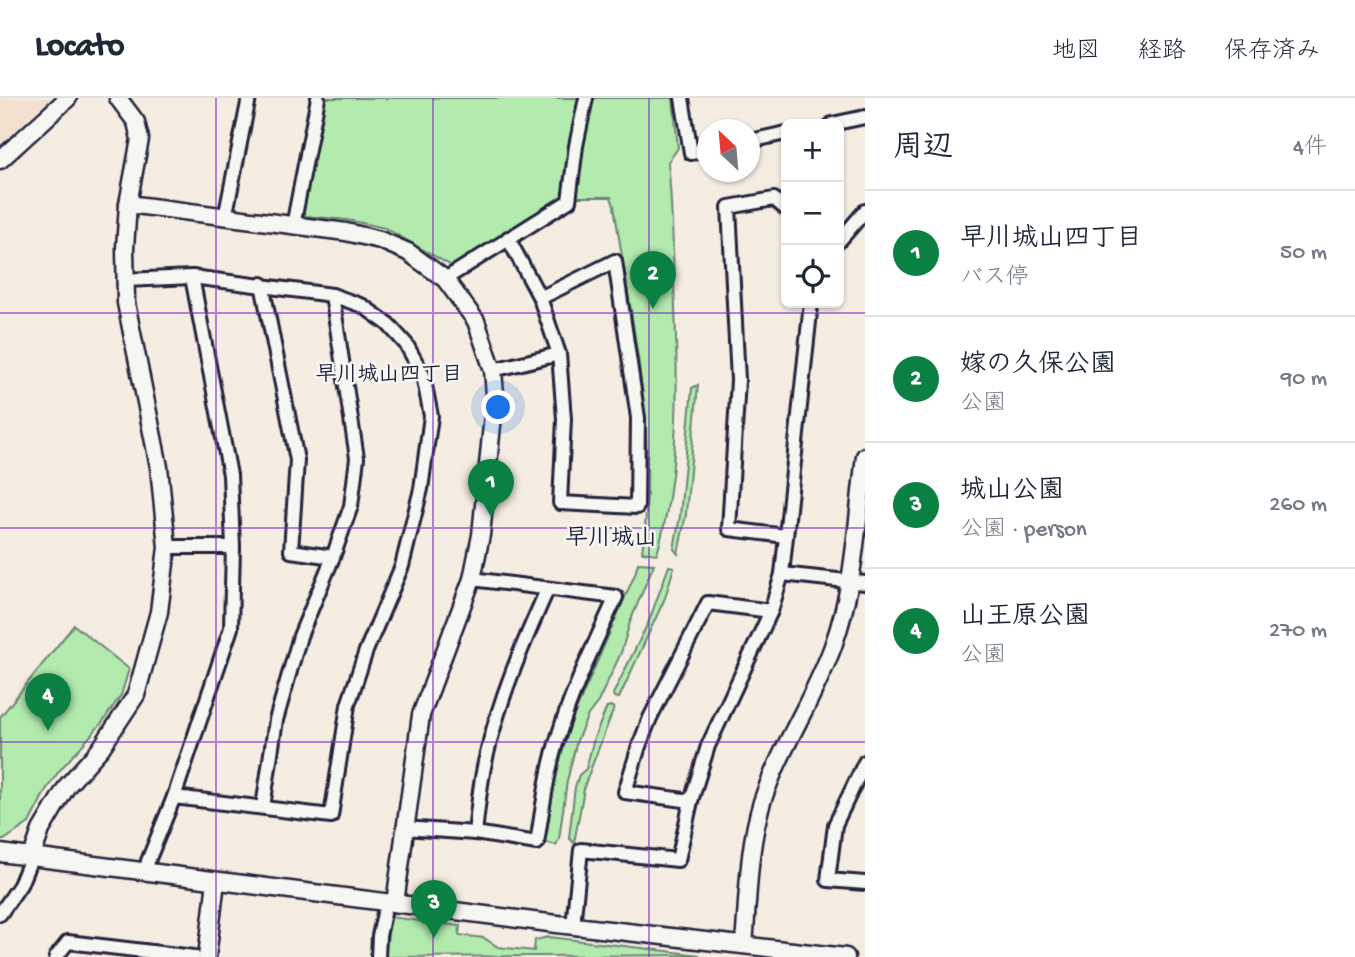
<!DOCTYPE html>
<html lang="ja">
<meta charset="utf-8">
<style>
:root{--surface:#fff;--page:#f2f2f3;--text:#1f2937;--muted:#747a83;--line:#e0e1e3;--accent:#0b8043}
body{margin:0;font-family:"Gochi Hand","Klee One",sans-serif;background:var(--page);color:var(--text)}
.controls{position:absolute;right:21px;top:21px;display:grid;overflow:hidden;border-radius:10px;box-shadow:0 2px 5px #0004}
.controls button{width:63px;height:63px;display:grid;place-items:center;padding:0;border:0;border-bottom:2px solid var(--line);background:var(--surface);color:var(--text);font:35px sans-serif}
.compass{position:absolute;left:697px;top:21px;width:63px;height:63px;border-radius:50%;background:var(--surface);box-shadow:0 2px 5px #0004;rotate:334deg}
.you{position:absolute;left:499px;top:310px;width:24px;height:24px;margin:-18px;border:5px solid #fff;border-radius:50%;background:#1a73e8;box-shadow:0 0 0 10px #1a73e833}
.badge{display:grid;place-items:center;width:46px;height:46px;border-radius:50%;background:var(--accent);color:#fff;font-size:23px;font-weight:700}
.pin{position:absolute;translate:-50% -58px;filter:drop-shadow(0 2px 4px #0008)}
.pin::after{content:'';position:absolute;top:37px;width:24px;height:21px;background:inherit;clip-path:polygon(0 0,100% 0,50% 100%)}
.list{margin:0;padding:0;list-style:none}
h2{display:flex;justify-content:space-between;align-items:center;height:91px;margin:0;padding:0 28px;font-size:30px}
h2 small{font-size:23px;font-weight:400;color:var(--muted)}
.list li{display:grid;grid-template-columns:46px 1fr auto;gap:21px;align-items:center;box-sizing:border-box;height:126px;padding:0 28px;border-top:2px solid var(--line)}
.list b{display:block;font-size:26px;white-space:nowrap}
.list p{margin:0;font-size:23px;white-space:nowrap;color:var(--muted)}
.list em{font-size:23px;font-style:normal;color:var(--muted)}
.icon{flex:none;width:38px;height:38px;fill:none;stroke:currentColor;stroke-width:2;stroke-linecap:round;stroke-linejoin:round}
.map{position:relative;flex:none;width:865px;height:859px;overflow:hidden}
header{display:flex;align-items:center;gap:42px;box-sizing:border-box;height:98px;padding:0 35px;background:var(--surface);border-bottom:2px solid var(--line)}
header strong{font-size:33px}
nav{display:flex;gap:38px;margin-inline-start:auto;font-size:24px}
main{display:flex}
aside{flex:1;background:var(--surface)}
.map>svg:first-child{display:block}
.built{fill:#f4e0ce}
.green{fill:#b3ebae;stroke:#6a8674;stroke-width:2}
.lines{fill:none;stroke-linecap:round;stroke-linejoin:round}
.street-casing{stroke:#22223b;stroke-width:18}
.secondary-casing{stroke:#22223b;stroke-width:21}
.street{stroke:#f6f6f2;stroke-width:12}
.secondary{stroke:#f6f6f2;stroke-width:16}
.grid{fill:none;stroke:#7b2cbf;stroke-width:2;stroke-opacity:0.55}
.labels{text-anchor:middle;stroke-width:5;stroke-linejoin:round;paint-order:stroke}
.neighbourhood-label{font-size:21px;font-weight:bold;fill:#22223b;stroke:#f6f6f2}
.quarter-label{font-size:23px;font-weight:bold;fill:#22223b;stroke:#f6f6f2}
</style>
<header>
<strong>Locato</strong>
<nav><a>地図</a><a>経路</a><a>保存済み</a></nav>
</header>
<main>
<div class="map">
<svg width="865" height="859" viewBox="0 0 865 859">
<rect width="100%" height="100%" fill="#f5ece2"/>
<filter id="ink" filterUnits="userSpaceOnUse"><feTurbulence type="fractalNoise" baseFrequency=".0143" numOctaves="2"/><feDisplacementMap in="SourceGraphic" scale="14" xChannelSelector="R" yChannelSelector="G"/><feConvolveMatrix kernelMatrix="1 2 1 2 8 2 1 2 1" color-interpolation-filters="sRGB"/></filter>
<g filter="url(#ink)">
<path class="built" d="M0 0H51L0 47Z"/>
<g class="green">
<path d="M325 0H673L678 50 668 64C672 104 673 145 674 186 678 272 681 373 657 456L642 454C659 339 631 221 614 108L611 99H561L452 168 385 130 347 122 306 118 301 113Z"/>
<path d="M698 287 686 416 678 456 674 451 680 418 692 290Z"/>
<path d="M638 465 654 466 630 524 621 555 598 604 588 617 577 642 567 683 559 741 556 747 544 744 558 669 571 624 635 476Z"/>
<path d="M669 468 674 469 665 500 619 600 614 599 613 596 649 523Z"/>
<path d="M74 527 129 571 121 597 102 625 59 673 46 692 29 725 4 742H0V619Z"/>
<path d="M610 608 614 610 585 686 574 745 569 740 575 689 579 677 586 671 594 640 607 609Z"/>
<path d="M390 819 460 828 459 837 484 840 498 849 534 853 535 842 549 839 700 857 385 859Z"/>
</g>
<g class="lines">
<defs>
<g id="street">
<path d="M682 0 691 55 708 52"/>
<path d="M832 26 865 19"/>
<path d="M750 43 786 35"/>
<path d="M786 111 774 101 729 109 738 282 729 431 786 438"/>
<path d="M225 120 249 0"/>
<path d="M293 128 318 0"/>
<path d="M839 143 865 113"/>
<path d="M445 181 569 103 576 48 586 0"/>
<path d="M126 182 192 179 230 377 233 449H167"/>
<path d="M262 186 297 362 291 453 333 459"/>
<path d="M540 200 615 163 638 320 637 409 560 405 564 321 559 256"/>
<path d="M493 272 559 256 540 200 508 140"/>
<path d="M782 476 865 485"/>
<path d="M865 664 835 727 828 782 865 785"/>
<path d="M174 699 231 530 233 449"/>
<path d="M691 703 625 694 639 648 650 620 708 505 771 513"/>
<path d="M263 709 276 622 300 538 333 459 351 408 357 360 332 197"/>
<path d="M404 730 475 735 537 745C543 709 547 673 558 639 573 590 595 545 616 499L472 481"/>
<path d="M475 735C478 710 480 684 486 660 499 601 523 546 547 492"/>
<path d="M146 773 148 763 174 699 331 718 348 607 366 553 402 468 421 391 431 318 423 277 406 246 388 226 363 208 332 197 192 179"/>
<path d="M0 816 20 787 32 758"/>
<path d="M573 828 581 752 678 762 691 703 708 648 771 513 782 476 811 205"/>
<path d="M56 859 68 844 194 859"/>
<path d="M378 859 379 838 384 815"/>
</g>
<g id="secondary">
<path d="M0 62 68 0"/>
<path d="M128 106 346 134 380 142 408 154 445 181 476 223 493 272 495 297 481 437 472 481 421 617 395 805"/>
<path d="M0 755 557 826 846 859"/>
<path d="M32 758 41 732 67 688 101 650 136 597 159 514 167 449 159 369 126 205 125 150 128 106 140 41 136 24 118 0"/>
<path d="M744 847C748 800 748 749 762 704 780 650 814 601 833 548 855 488 857 421 865 358"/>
<path d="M207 859 216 783"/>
</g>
</defs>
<use href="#street" class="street-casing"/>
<use href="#secondary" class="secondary-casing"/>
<use href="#street" class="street"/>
<use href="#secondary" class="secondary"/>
</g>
</g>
<path class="grid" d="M216 0V859M433 0V859M649 0V859M0 215H865M0 430H865M0 644H865"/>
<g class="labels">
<g class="neighbourhood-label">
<text x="389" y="282">早川城山四丁目</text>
</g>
<g class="quarter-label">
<text x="611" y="446">早川城山</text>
</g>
</g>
</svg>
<div class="controls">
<button>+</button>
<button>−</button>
<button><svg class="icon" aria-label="locate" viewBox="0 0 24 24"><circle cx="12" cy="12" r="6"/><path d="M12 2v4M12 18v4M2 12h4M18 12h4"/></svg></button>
</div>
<svg class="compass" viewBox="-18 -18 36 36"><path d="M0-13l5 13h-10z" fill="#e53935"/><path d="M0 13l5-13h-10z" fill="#747a83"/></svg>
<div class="you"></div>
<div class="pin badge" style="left:491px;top:419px">1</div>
<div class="pin badge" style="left:653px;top:211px">2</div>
<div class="pin badge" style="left:434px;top:840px">3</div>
<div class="pin badge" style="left:48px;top:633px">4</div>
</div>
<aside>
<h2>周辺<small>4件</small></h2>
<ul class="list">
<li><span class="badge">1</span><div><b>早川城山四丁目</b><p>バス停</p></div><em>50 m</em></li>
<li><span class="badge">2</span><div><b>嫁の久保公園</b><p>公園</p></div><em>90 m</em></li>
<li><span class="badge">3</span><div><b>城山公園</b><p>公園 · person</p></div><em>260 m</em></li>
<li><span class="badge">4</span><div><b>山王原公園</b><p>公園</p></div><em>270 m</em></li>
</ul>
</aside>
</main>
